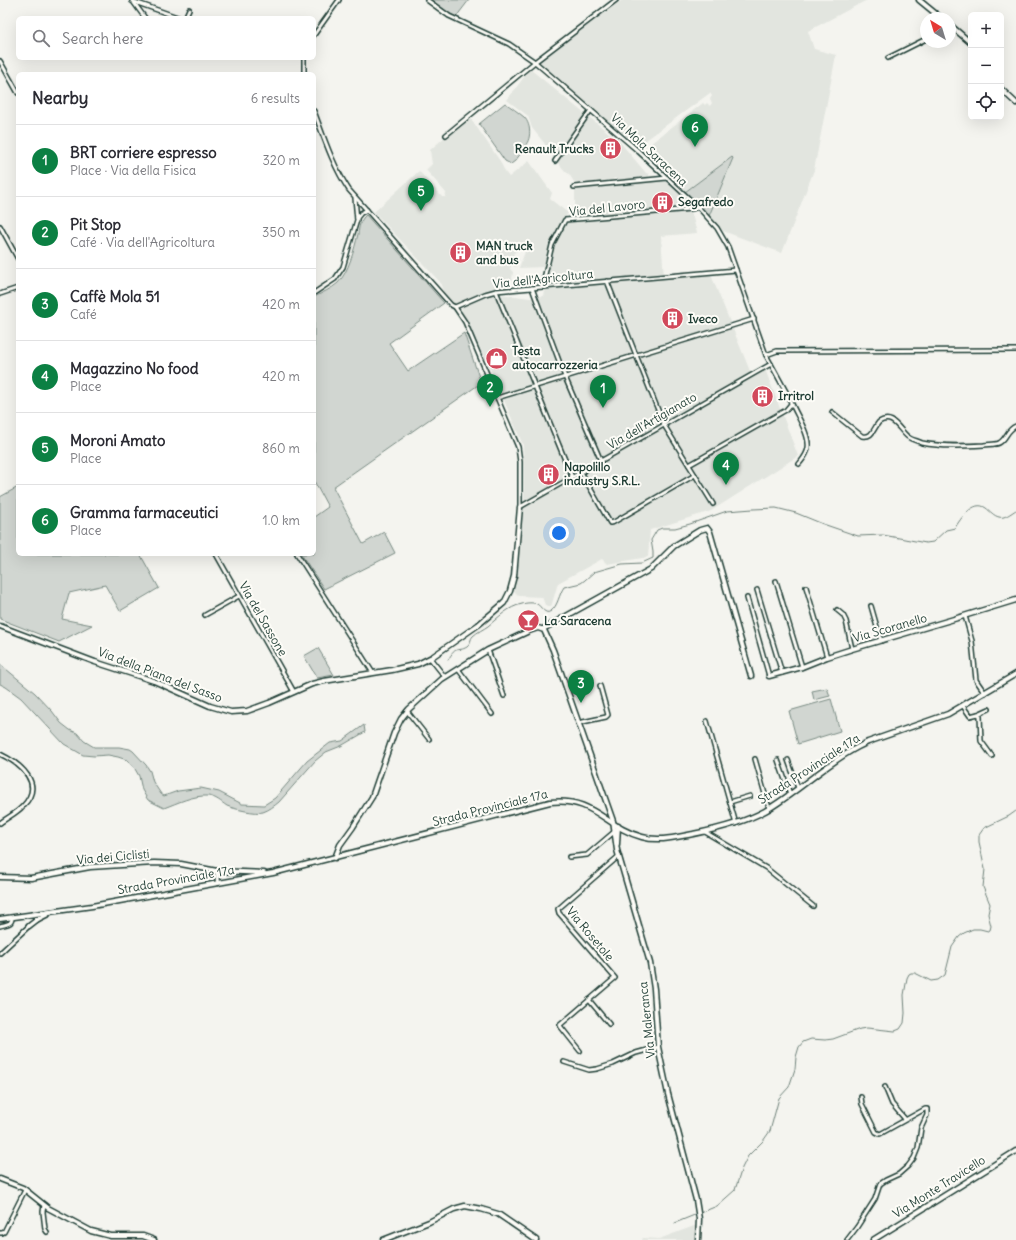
<!DOCTYPE html>
<meta charset="utf-8">
<style>
:root{--surface:#fff;--page:#f7f7f7;--text:#2b2b33;--muted:#7c7c81;--line:#e1e1e2;--accent:#0b8043}
body{margin:0;font-family:Delius,sans-serif;background:var(--page);color:var(--text)}
.controls{position:absolute;right:12px;top:12px;display:grid;overflow:hidden;border-radius:6px;box-shadow:0 4px 16px #0002}
.controls button{width:36px;height:36px;display:grid;place-items:center;padding:0;border:0;border-bottom:1px solid var(--line);background:var(--surface);color:var(--text);font:20px sans-serif}
.compass{position:absolute;left:920px;top:12px;width:36px;height:36px;border-radius:50%;background:var(--surface);box-shadow:0 4px 16px #0002;rotate:322deg}
.you{position:absolute;left:559px;top:533px;width:14px;height:14px;margin:-10px;border:3px solid #fff;border-radius:50%;background:#1a73e8;box-shadow:0 0 0 6px #1a73e833}
.badge{display:grid;place-items:center;width:26px;height:26px;border-radius:50%;background:var(--accent);color:#fff;font-size:13px;font-weight:700}
.pin{position:absolute;translate:-50% -33px;filter:drop-shadow(0 1px 2px #0008)}
.pin::after{content:'';position:absolute;top:21px;width:14px;height:12px;background:inherit;clip-path:polygon(0 0,100% 0,50% 100%)}
.list{margin:0;padding:0;list-style:none}
h2{display:flex;justify-content:space-between;align-items:center;height:52px;margin:0;padding:0 16px;font-size:17px}
h2 small{font-size:13px;font-weight:400;color:var(--muted)}
.list li{display:grid;grid-template-columns:26px 1fr auto;gap:12px;align-items:center;box-sizing:border-box;height:72px;padding:0 16px;border-top:1px solid var(--line)}
.list b{display:block;font-size:15px;white-space:nowrap}
.list p{margin:0;font-size:13px;white-space:nowrap;color:var(--muted)}
.list em{font-size:13px;font-style:normal;color:var(--muted)}
.icon{flex:none;width:22px;height:22px;fill:none;stroke:currentColor;stroke-width:2;stroke-linecap:round;stroke-linejoin:round}
.map{position:relative;flex:none;width:1016px;height:1240px;overflow:hidden}
.search{position:absolute;background:var(--surface);box-shadow:0 4px 16px #0002;left:16px;top:16px;width:300px;height:44px;display:flex;align-items:center;gap:10px;box-sizing:border-box;padding:0 14px;border-radius:6px;color:var(--muted);font-size:15px}
.panel{position:absolute;background:var(--surface);box-shadow:0 4px 16px #0002;left:16px;top:72px;width:300px;height:484px;border-radius:6px}
.map>svg:first-child{display:block}
.built{fill:#e2e5df}
.green{fill:#d1d6d1;stroke:#788a82}
.lines{fill:none;stroke-linecap:round;stroke-linejoin:round}
.stream{stroke:#6e8179;stroke-width:1}
.street-casing{stroke:#1f3d34;stroke-width:6}
.secondary-casing{stroke:#1f3d34;stroke-width:7}
.street{stroke:#fdfcf7;stroke-width:3}
.secondary{stroke:#fdfcf7;stroke-width:4}
.labels{text-anchor:middle;stroke-width:4;stroke-linejoin:round;paint-order:stroke}
.poi-label{font-size:12px;font-weight:bold;fill:#1f3d34;stroke:#fdfcf7;text-anchor:start}
.street-label{font-size:12px;fill:#1f3d34;stroke:#fdfcf7}
</style>
<div class="map">
<svg width="1016" height="1240" viewBox="0 0 1016 1240">
<rect width="100%" height="100%" fill="#f4f4ef"/>
<filter id="ink" filterUnits="userSpaceOnUse"><feTurbulence type="fractalNoise" baseFrequency=".025" numOctaves="2"/><feDisplacementMap in="SourceGraphic" scale="8" xChannelSelector="R" yChannelSelector="G"/><feConvolveMatrix kernelMatrix="1 2 1 2 8 2 1 2 1" color-interpolation-filters="sRGB"/></filter>
<g filter="url(#ink)">
<g class="built">
<path d="M622 0H867L808 31 814 49 836 55 814 170 782 253 723 231 709 216 733 158 732 157 685 192 661 169 648 155V148L650 144 703 103 705 105 707 103 710 106 712 103 710 99 712 96 710 93 642 143 634 144 540 63V61Z"/>
<path d="M530 69 586 115 556 157H554L545 146V144L532 128 528 116 507 100Z"/>
<path d="M469 116 500 161 505 172 509 177 529 161 552 193 550 199 568 213 549 244 544 267 519 268 526 249 521 247 513 254 519 260 516 267 511 265 510 269 513 272 511 285 503 290 493 289 455 304 452 303 444 294 440 282 374 212 419 171 442 197H445L446 193 426 170 432 164 430 150Z"/>
<path d="M589 117 619 141 646 173 649 174V178L619 181 615 178 611 181 578 184 574 182 569 174 566 172 558 163V160Z"/>
<path d="M660 180 667 181 692 205 689 208 571 218 570 217 575 208V189L577 188Z"/>
<path d="M691 211 697 233 661 236 664 278 711 275 752 376 765 369 798 456 711 511 650 530 648 557 607 564 602 559 558 583 551 607 545 605 542 597 519 596 514 591 516 584 524 499 523 445 494 377 462 312V306L479 299 493 295H507L530 298 543 296 553 246 566 222Z"/>
<path d="M697 1225 695 1240H642L643 1238 659 1239Z"/>
</g>
<g class="green">
<path d="M431 0H469L456 17 449 13Z"/>
<path d="M505 103C511 107 518 112 524 117 532 125 532 143 521 149L522 152 515 161 511 164 505 161 479 124Z"/>
<path d="M732 157 733 158 709 216 685 192Z"/>
<path d="M366 215 444 303 389 343 408 371 464 333 481 383 333 487 363 544 384 532 395 553 324 589 301 554H314V517L328 507 314 481V297C322 293 331 289 338 283 349 271 354 250 358 234 359 227 360 220 366 215Z"/>
<path d="M18 487V554H140L159 588 120 611 105 585 69 593 62 619 92 625 59 642 0 619V497Z"/>
<path d="M318 648 334 675 317 678 304 656Z"/>
<path d="M0 664 35 693 52 711 61 723 70 730 77 733 84 741 94 747H119L130 749 133 751 146 765 150 771 153 782 161 794 164 796 178 791 201 788 219 792 242 804 264 805 275 798 307 761 330 743 342 741 364 725 365 732 341 746 326 752 315 761 279 802C274 806 269 810 263 812 256 814 234 809 227 806 221 802 216 797 208 796 194 795 177 803 164 808L148 800 146 797 142 790 139 776 135 769 127 760 118 757 108 755 94 756 83 755 64 744 21 698 6 687 0 684Z"/>
<path d="M827 688 830 696 814 700 812 691Z"/>
<path d="M831 699 840 731 798 744 789 711Z"/>
</g>
<g class="lines">
<g class="stream">
<path d="M448 660C457 644 457 653 467 647 471 644 470 639 473 636 477 632 484 629 488 626 499 617 508 607 522 604 526 603 532 602 537 604 541 606 545 616 551 611 558 606 559 594 564 587L581 583 585 580 594 572 622 564 642 563 653 558V552L651 540 657 530 662 528H675L690 524 727 511 753 509 776 508 796 513 823 524 858 536 883 535 926 543 933 542 946 530 955 528C960 519 974 499 986 508 990 511 994 516 999 517 1004 519 1011 513 1016 510"/>
<path d="M700 1213 717 1206 735 1190 742 1168 748 1156 763 1141 770 1131 779 1098 789 1087 795 1069 796 1057 799 1047 803 1042 811 1039 825 1040 833 1039 860 1029 867 1028 895 1031 900 1029 904 1023 905 1013 904 995 907 978 909 974 911 973H915L931 981 938 980 945 975 952 947 959 937 964 933 973 929H980L988 931 990 930 991 926 988 914 990 904 983 887 985 869 979 842V835L984 828 1009 816 1016 811"/>
<path d="M675 1223 697 1214"/>
</g>
<defs>
<g id="street">
<path d="M132 0 145 18"/>
<path d="M427 0 449 16 509 44 535 62 638 151 698 207 717 228 728 247 766 355 790 399 791 404 786 410 689 465"/>
<path d="M132 1 180 18"/>
<path d="M185 18 189 9"/>
<path d="M314 35 339 0"/>
<path d="M304 58V74"/>
<path d="M888 58 926 39"/>
<path d="M0 61 18 93"/>
<path d="M314 111C324 138 333 166 349 190L451 305 455 307 465 322 518 447 520 462V507L771 364"/>
<path d="M446 135 536 61 616 0"/>
<path d="M555 161 591 110"/>
<path d="M574 187 667 178"/>
<path d="M357 218 361 213 367 210"/>
<path d="M0 226 18 259"/>
<path d="M607 281 636 355 664 425 713 504"/>
<path d="M542 287 552 245 565 220 691 209 698 207"/>
<path d="M532 288 565 377 601 461"/>
<path d="M496 291 572 477"/>
<path d="M314 293 335 279 343 267 357 220 355 198"/>
<path d="M0 294 18 288"/>
<path d="M455 307 485 294 496 291 736 270"/>
<path d="M766 355 777 351 1016 350"/>
<path d="M497 398 754 319"/>
<path d="M792 404C797 416 810 435 808 448 807 455 803 459 799 464"/>
<path d="M832 412 862 436C873 438 873 429 879 422 893 413 899 430 908 437 912 440 918 441 922 443 942 447 964 446 984 445 988 444 995 445 999 443 1007 439 1006 430 1016 426"/>
<path d="M581 472 610 523 614 522 695 475"/>
<path d="M216 554 294 692"/>
<path d="M297 554 373 673"/>
<path d="M776 581 802 667"/>
<path d="M806 587 827 657"/>
<path d="M757 590 782 673"/>
<path d="M747 598 769 676"/>
<path d="M871 606 881 641"/>
<path d="M837 610 843 615 846 621 852 649"/>
<path d="M205 615 239 596"/>
<path d="M965 616 972 641 976 680 985 693"/>
<path d="M488 650 504 696"/>
<path d="M430 658 445 677"/>
<path d="M458 669 492 714"/>
<path d="M963 706 970 716 978 714 980 716 981 741 992 756"/>
<path d="M407 711 429 739"/>
<path d="M978 714 989 709"/>
<path d="M707 721 736 824"/>
<path d="M578 723 606 717 608 715 600 686"/>
<path d="M0 754C21 764 45 784 23 806 17 813 8 817 0 823"/>
<path d="M755 759 769 808"/>
<path d="M778 760 790 794"/>
<path d="M788 760 798 788"/>
<path d="M730 802 750 796"/>
<path d="M705 832 766 868 813 906"/>
<path d="M569 857 587 855 614 832"/>
<path d="M0 926C6 924 12 925 12 918"/>
<path d="M0 953 29 926"/>
<path d="M589 1000 609 1024"/>
<path d="M580 1051 561 1027 560 1025 615 978 559 913 558 909 619 856"/>
<path d="M564 1062 589 1070 597 1069 613 1064 636 1053 658 1047"/>
<path d="M885 1087 892 1104 905 1119"/>
<path d="M44 1205 43 1212 45 1229 47 1232"/>
<path d="M0 1233H2L4 1232 25 1190"/>
<path d="M847 1240 857 1227 875 1199 880 1184 886 1180 899 1174 908 1166 914 1158 918 1148 921 1128 927 1115V1109H925L880 1134 876 1132 862 1104 861 1097"/>
</g>
<g id="secondary">
<path d="M919 0 941 18"/>
<path d="M950 25 971 43"/>
<path d="M1001 89 1016 103"/>
<path d="M0 626 95 662 154 681 210 706 231 712 247 711 269 703 312 684 324 681 392 670 418 664 432 657 478 625 504 603 510 591 514 576 520 507"/>
<path d="M543 629 651 569 674 546 700 530 707 528 710 532 751 676"/>
<path d="M769 676 802 667 827 657 852 649 954 619 1016 600"/>
<path d="M617 844 618 826"/>
<path d="M335 858 340 845 353 827 372 797 394 733 401 719 409 709 442 679 488 650 529 631 538 628 544 630 553 650 613 821 617 850 650 963 654 989 658 1047 668 1094 696 1200 699 1219 698 1240"/>
<path d="M217 871 264 873"/>
<path d="M0 877 31 878 90 867 154 863 181 864 217 871 218 883"/>
<path d="M0 919 92 906 273 873 550 802C594 797 605 827 642 837 659 842 676 837 693 834 718 829 743 823 765 811 798 792 825 764 858 747L868 742 948 714 1016 674"/>
<path d="M36 920 48 914"/>
<path d="M29 926 38 919"/>
<path d="M0 1179 23 1188 48 1208 91 1231 111 1236H143L154 1240"/>
<path d="M383 1240 429 1222 454 1209 465 1206 481 1209 498 1214 536 1240"/>
<path d="M873 1240 1016 1151"/>
</g>
</defs>
<use href="#street" class="street-casing"/>
<use href="#secondary" class="secondary-casing"/>
<use href="#street" class="street"/>
<use href="#secondary" class="secondary"/>
</g>
</g>
<defs>
<symbol id="building-disc" viewBox="-11 -11 22 22"><circle r="9.5" fill="#d1495b" stroke="#fdfcf7"/><path d="M-4-6H4V6H1V3H-1V6H-4ZM-2.5-4.3h1.7v1.8h-1.7ZM.8-4.3h1.7v1.8H.8ZM-2.5-1h1.7V.8h-1.7ZM.8-1h1.7V.8H.8Z" fill="#fff"/></symbol>
<symbol id="shop-disc" viewBox="-11 -11 22 22"><circle r="9.5" fill="#d1495b" stroke="#fdfcf7"/><path d="M-5-2.5h2.3a2.7 3.5 0 0 1 5.4 0H5L5.5 6h-11ZM-1.5-2.5h3a1.5 2.3 0 0 0-3 0Z" fill="#fff"/></symbol>
<symbol id="bar-disc" viewBox="-11 -11 22 22"><circle r="9.5" fill="#d1495b" stroke="#fdfcf7"/><path d="M-6-5H6L.8 .8V4.5H3.5V6h-7V4.5H-.8V.8Z" fill="#fff"/></symbol>
</defs>
<g fill-rule="evenodd">
<use href="#building-disc" x="598" y="136" width="25" height="25"/>
<use href="#building-disc" x="650" y="190" width="25" height="25"/>
<use href="#building-disc" x="448" y="240" width="25" height="25"/>
<use href="#building-disc" x="660" y="306" width="25" height="25"/>
<use href="#shop-disc" x="484" y="346" width="25" height="25"/>
<use href="#building-disc" x="750" y="384" width="25" height="25"/>
<use href="#building-disc" x="536" y="462" width="25" height="25"/>
<use href="#bar-disc" x="516" y="608" width="25" height="25"/>
</g>
<g class="labels">
<g class="poi-label">
<text x="594" y="153" text-anchor="end">Renault Trucks</text>
<text x="678" y="206">Segafredo</text>
<text x="476" y="250">MAN truck<tspan x="476" dy="14">and bus</tspan></text>
<text x="688" y="323">Iveco</text>
<text x="512" y="355">Testa<tspan x="512" dy="14">autocarrozzeria</tspan></text>
<text x="778" y="400">Irritrol</text>
<text x="564" y="471">Napolillo<tspan x="564" dy="14">industry S.R.L.</tspan></text>
<text x="544" y="625">La Saracena</text>
</g>
<g class="street-label">
<text transform="translate(649 150) rotate(43)" y="4">Via Mola Saracena</text>
<text transform="translate(607 208) rotate(-6)" y="4">Via del Lavoro</text>
<text transform="translate(543 279) rotate(-6)" y="4">Via dell'Agricoltura</text>
<text transform="translate(652 421) rotate(-30)" y="4">Via dell'Artigianato</text>
<text transform="translate(263 619) rotate(60)" y="4">Via del Sassone</text>
<text transform="translate(890 628) rotate(-16)" y="4">Via Scoranello</text>
<text transform="translate(160 675) rotate(21)" y="4">Via della Piana del Sasso</text>
<text transform="translate(809 769) rotate(-33)" y="4">Strada Provinciale 17a</text>
<text transform="translate(490 808) rotate(-14)" y="4">Strada Provinciale 17a</text>
<text transform="translate(113 857) rotate(-5)" y="4">Via dei Ciclisti</text>
<text transform="translate(176 880) rotate(-10)" y="4">Strada Provinciale 17a</text>
<text transform="translate(590 934) rotate(50)" y="4">Via Rosetole</text>
<text transform="translate(647 1020) rotate(-96)" y="4">Via Maleranca</text>
<text transform="translate(939 1187) rotate(-32)" y="4">Via Monte Travicello</text>
</g>
</g>
</svg>
<div class="controls">
<button>+</button>
<button>−</button>
<button><svg class="icon" aria-label="locate" viewBox="0 0 24 24"><circle cx="12" cy="12" r="6"/><path d="M12 2v4M12 18v4M2 12h4M18 12h4"/></svg></button>
</div>
<svg class="compass" viewBox="-18 -18 36 36"><path d="M0-13l5 13h-10z" fill="#e53935"/><path d="M0 13l5-13h-10z" fill="#7c7c81"/></svg>
<div class="you"></div>
<div class="pin badge" style="left:603px;top:408px">1</div>
<div class="pin badge" style="left:490px;top:407px">2</div>
<div class="pin badge" style="left:581px;top:703px">3</div>
<div class="pin badge" style="left:726px;top:485px">4</div>
<div class="pin badge" style="left:421px;top:211px">5</div>
<div class="pin badge" style="left:695px;top:147px">6</div>
<div class="search"><svg class="icon" aria-label="search" viewBox="0 0 24 24"><circle cx="10" cy="10" r="6"/><path d="M15 15l6 6"/></svg>Search here</div>
<section class="panel">
<h2>Nearby<small>6 results</small></h2>
<ul class="list">
<li><span class="badge">1</span><div><b>BRT corriere espresso</b><p>Place · Via della Fisica</p></div><em>320 m</em></li>
<li><span class="badge">2</span><div><b>Pit Stop</b><p>Café · Via dell'Agricoltura</p></div><em>350 m</em></li>
<li><span class="badge">3</span><div><b>Caffè Mola 51</b><p>Café</p></div><em>420 m</em></li>
<li><span class="badge">4</span><div><b>Magazzino No food</b><p>Place</p></div><em>420 m</em></li>
<li><span class="badge">5</span><div><b>Moroni Amato</b><p>Place</p></div><em>860 m</em></li>
<li><span class="badge">6</span><div><b>Gramma farmaceutici</b><p>Place</p></div><em>1.0 km</em></li>
</ul>
</section>
</div>
